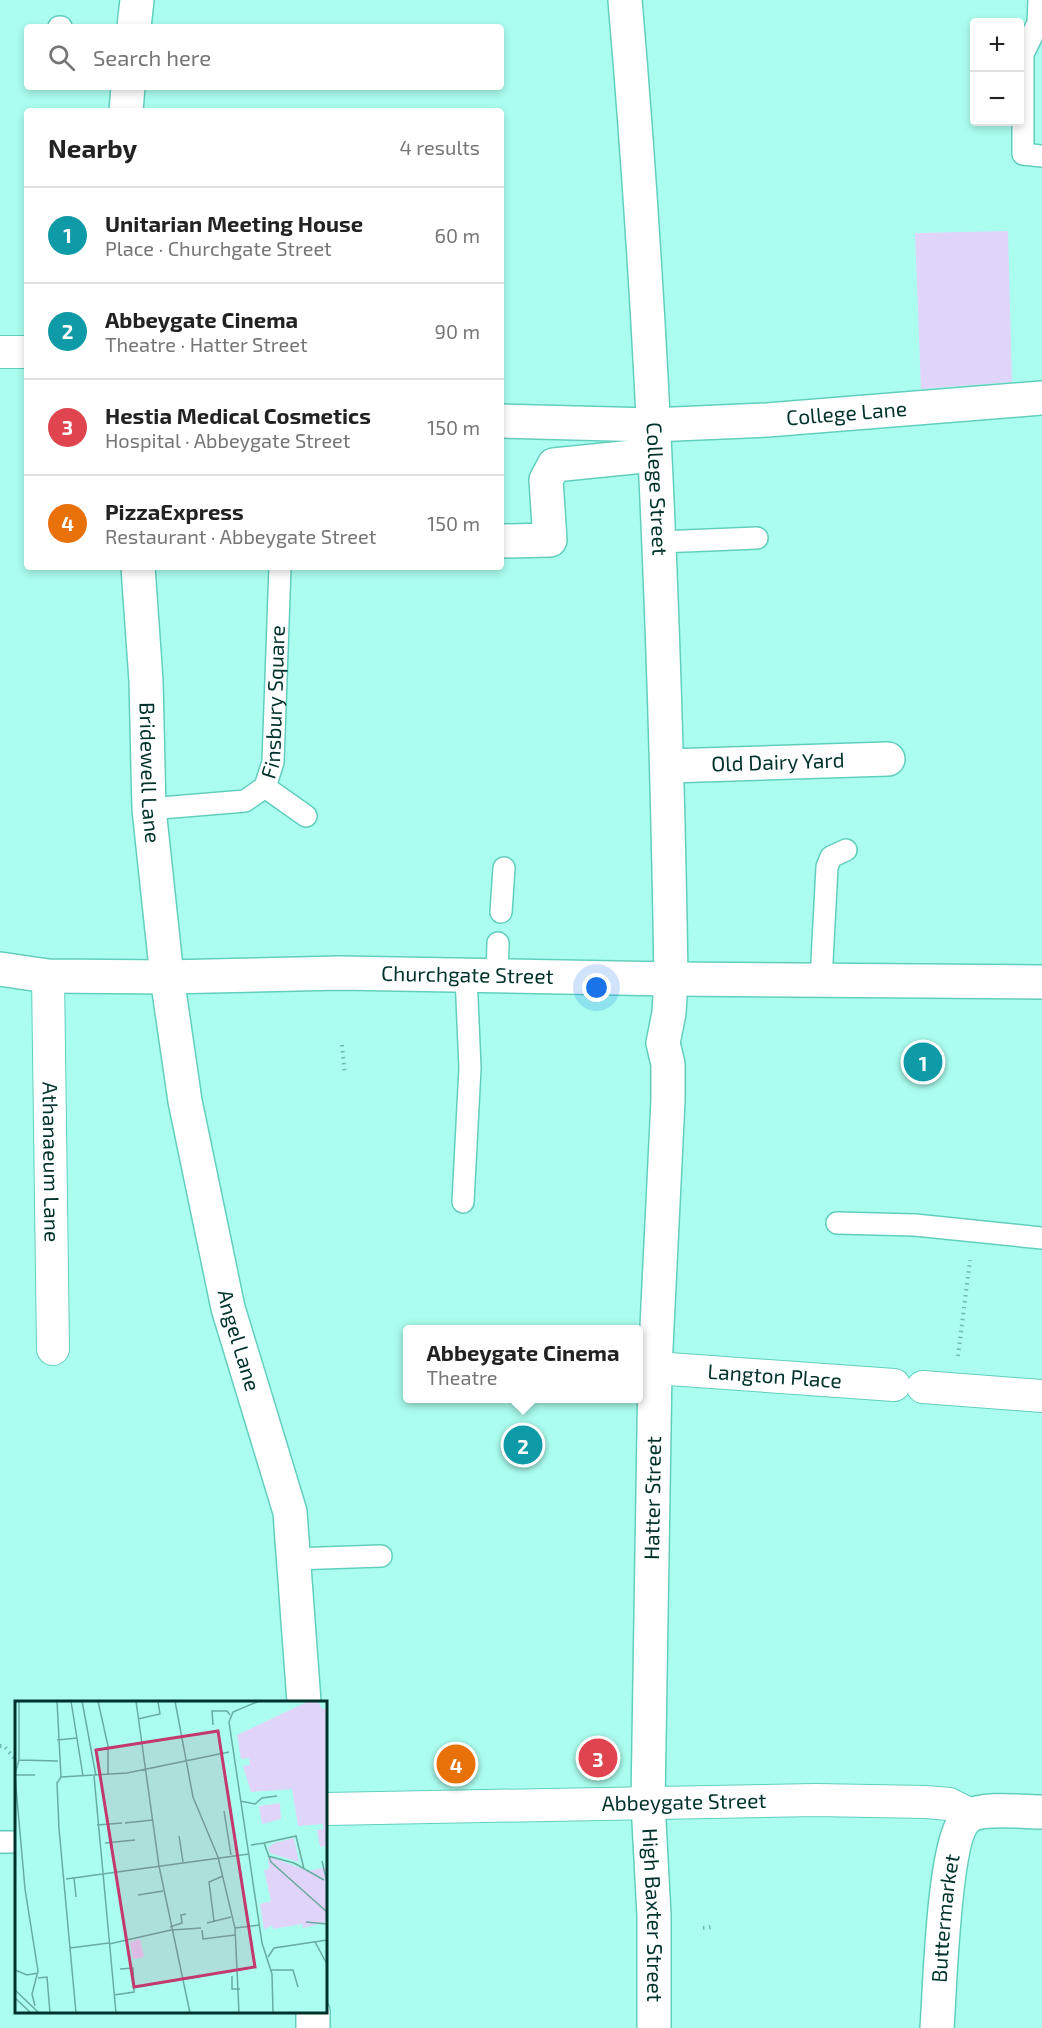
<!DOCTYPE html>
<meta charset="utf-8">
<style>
:root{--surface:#fff;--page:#f6f6f6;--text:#222;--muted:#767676;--line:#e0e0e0;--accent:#c3386d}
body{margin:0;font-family:"Exo 2",sans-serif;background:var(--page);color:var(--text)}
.controls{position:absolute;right:18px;top:18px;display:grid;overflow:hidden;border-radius:6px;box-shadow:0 3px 9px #0003}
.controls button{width:54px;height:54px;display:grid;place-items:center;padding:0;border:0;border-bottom:2px solid var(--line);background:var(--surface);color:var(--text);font:30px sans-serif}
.you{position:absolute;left:597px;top:988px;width:21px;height:21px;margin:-15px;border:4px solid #fff;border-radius:50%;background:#1a73e8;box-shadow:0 0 0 9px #1a73e833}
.badge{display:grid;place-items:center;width:39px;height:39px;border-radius:50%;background:var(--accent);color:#fff;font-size:20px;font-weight:700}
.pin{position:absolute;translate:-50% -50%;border:3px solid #fff;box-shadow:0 2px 6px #0006}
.popup{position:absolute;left:403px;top:1325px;width:240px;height:78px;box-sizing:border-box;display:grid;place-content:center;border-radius:6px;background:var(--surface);filter:drop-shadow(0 2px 4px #0005);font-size:20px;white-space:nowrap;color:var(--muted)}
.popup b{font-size:22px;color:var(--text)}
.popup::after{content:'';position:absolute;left:50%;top:100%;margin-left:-12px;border:12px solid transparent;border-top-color:var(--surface)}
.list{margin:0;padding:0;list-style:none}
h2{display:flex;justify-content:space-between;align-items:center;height:78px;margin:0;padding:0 24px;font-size:26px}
h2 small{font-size:20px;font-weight:400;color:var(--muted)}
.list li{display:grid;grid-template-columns:39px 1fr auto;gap:18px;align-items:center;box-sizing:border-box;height:96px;padding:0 24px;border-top:2px solid var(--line)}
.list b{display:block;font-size:22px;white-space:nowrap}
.list p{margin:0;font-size:20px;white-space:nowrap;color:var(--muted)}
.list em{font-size:20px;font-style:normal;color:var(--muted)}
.icon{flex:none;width:33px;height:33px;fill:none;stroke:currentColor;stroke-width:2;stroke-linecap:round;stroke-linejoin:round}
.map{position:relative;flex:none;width:1042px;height:2028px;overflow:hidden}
.search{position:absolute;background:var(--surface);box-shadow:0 3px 9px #0003;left:24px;top:24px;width:480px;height:66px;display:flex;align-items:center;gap:15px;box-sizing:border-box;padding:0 21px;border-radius:6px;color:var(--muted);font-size:22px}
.panel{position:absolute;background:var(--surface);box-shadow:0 3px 9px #0003;left:24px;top:108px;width:480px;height:462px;border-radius:6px}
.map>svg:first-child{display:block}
.green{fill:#e1d4f9}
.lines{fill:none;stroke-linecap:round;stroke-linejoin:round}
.service-casing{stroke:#62cfbe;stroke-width:24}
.pedestrian-casing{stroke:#62cfbe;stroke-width:34}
.minor-casing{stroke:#62cfbe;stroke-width:36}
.path{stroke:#70b7ac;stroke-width:4;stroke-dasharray:1.5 4.5;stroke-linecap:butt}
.service{stroke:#fff;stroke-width:21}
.pedestrian{stroke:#fff;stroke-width:32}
.minor{stroke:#fff;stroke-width:33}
.labels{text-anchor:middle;stroke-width:6;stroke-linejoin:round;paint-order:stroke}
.street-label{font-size:21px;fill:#00322c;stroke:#fff}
.inset-road{fill:none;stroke:#67aca1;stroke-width:1.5}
.view{fill:#c3386d;fill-opacity:0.15;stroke:#c3386d;stroke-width:3}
.inset-edge{fill:none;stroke:#00322c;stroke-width:3}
</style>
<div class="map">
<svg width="1042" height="2028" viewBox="0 0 1042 2028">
<rect width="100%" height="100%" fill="#abfeef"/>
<path class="green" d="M1008 231 1012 382 921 389 915 233Z"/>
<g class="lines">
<defs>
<g id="service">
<path d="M1039 0 1038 23 1023 54V154L1042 156"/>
<path d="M59 27H61"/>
<path d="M660 542 757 538"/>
<path d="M265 787 306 816"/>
<path id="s1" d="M149 809 245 801 265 787 273 762 280 567"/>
<path d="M501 912 504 868"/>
<path d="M497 977 498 943"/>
<path d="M821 980 827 867 831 857 846 850"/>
<path d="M463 1202 470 1068 466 976"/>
<path d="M837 1223 915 1225 1042 1238"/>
<path d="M293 1559 381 1556"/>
<path d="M0 1842H16"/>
</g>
<g id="pedestrian">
<path d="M0 352H27"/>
<path id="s2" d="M48 976 53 1349"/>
<path id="s3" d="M655 1368 894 1385"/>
<path d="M923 1387 1042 1396"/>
<path id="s4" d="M326 1809 816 1800 926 1802 949 1804 971 1815"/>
</g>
<g id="minor">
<path id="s5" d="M625 0C653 326 666 652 671 979L669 1013 663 1043 668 1064V1100L655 1368 648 1803 654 1915V2028"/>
<path d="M134 27 137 0"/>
<path d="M126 111 128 87"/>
<path id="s6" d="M501 421 652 425 767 420 1042 398"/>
<path d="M504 541 550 540 546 480 554 465 653 455"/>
<path id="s7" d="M138 567 146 681 149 809 167 977 185 1101 228 1308 290 1512 304 1702"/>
<path id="s8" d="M668 766 888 759"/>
<path id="s9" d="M0 969 48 976 167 977 340 973 671 979 1042 982"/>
<path d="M313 2012V2028"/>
<path id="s10" d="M937 2028C940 1991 943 1834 969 1816 983 1807 1025 1812 1042 1812"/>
</g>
</defs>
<use href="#service" class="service-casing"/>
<use href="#pedestrian" class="pedestrian-casing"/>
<use href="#minor" class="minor-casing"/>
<g class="path">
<path d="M342 1045 345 1075"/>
<path d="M958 1356 970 1260"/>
<path d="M0 1746H4L16 1760"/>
<path d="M703 1928 712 1927"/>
</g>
<use href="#service" class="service"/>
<use href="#pedestrian" class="pedestrian"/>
<use href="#minor" class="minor"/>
</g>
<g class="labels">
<g class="street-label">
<text dy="7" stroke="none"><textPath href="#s6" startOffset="346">College Lane</textPath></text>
<text dy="7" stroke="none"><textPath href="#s5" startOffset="490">College Street</textPath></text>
<text dy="7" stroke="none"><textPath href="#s1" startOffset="207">Finsbury Square</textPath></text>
<text dy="7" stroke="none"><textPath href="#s8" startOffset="110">Old Dairy Yard</textPath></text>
<text dy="7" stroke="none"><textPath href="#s7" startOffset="206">Bridewell Lane</textPath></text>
<text dy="7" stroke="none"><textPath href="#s9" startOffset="468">Churchgate Street</textPath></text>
<text dy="7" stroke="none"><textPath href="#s2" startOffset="186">Athanaeum Lane</textPath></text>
<text dy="7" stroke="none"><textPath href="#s7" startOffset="782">Angel Lane</textPath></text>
<text dy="7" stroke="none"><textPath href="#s3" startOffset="120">Langton Place</textPath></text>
<text transform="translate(653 1498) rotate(-89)" y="7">Hatter Street</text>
<text dy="7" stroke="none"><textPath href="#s4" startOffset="358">Abbeygate Street</textPath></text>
<text dy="7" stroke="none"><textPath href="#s5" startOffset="1918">High Baxter Street</textPath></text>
<text dy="7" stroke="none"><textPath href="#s10" startOffset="110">Buttermarket</textPath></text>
</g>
</g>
<g transform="translate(15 1701)">
<rect width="312" height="312" fill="#abfeef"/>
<path d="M294 0H303L307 8 312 7V145L305 146 302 129 308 128V123L283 125 277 88 236 91 228 65 235 64 234 57 226 58 222 34ZM265 102 266 118 247 123 244 105ZM279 137 284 161 255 152 253 147 259 142ZM253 155 293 170 312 166V221L288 227 287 223 258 228 257 224 249 229 245 203 256 200 249 169 254 168ZM125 238 129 256 118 258 115 241Z" fill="#e1d4f9"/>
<path class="inset-road" d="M42 0 46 76M56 0 68 75M67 0 81 75M83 0 93 45V73M121 0 144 165 175 312M160 0 178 96 203 156 220 227 224 312M244 0 218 11 214 21 247 242 257 273 258 312M123 18 145 13 143 1M198 24 197 10H212L215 14M42 39 62 37M4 59 43 60M0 73 4 59V0M0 74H20M0 75 10 188 23 270 17 293 20 305M79 75 101 312M46 76 42 82 44 128 61 312M46 76 112 72 214 51M225 100 240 103 247 97 262 95M209 110 216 154M110 122 138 119M82 124 107 122M164 135 168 161M90 142 120 139M249 142 281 135 289 168M236 144 249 142 256 161 312 211M253 155 279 162 309 179M307 160 312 181M59 177 61 196M51 178 234 153M123 194 148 190M199 220 194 181 208 175M291 221 312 223M192 222 216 216M155 226 167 222 166 214 171 213M220 227 245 224M187 229 188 238 220 234M300 241 312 263M94 243 156 229 186 227M55 247 94 242M253 256 259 247 312 239M0 269 12 274 23 272M256 269H278L283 286M217 275V288H225M23 277 32 276 35 312M0 289 24 312M99 294 119 291 118 267 105 268M0 297 16 312"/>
<path class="view" d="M203 30 240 266 119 286 81 49Z"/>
<rect width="312" height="312" class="inset-edge"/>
</g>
</svg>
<div class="controls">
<button>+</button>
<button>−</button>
</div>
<div class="you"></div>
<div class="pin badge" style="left:923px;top:1062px;background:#0f9aa8">1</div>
<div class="pin badge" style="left:523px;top:1445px;background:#0f9aa8">2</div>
<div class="popup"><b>Abbeygate Cinema</b>Theatre</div>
<div class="pin badge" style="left:598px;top:1758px;background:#e0444e">3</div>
<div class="pin badge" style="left:456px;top:1764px;background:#e8710a">4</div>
<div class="search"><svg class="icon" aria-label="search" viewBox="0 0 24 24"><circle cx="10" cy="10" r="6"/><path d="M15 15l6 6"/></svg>Search here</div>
<section class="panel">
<h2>Nearby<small>4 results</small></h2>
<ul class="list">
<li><span class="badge" style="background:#0f9aa8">1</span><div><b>Unitarian Meeting House</b><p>Place · Churchgate Street</p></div><em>60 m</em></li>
<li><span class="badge" style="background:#0f9aa8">2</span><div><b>Abbeygate Cinema</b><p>Theatre · Hatter Street</p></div><em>90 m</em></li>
<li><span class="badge" style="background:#e0444e">3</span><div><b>Hestia Medical Cosmetics</b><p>Hospital · Abbeygate Street</p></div><em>150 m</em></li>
<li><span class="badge" style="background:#e8710a">4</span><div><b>PizzaExpress</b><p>Restaurant · Abbeygate Street</p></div><em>150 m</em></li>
</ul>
</section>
</div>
